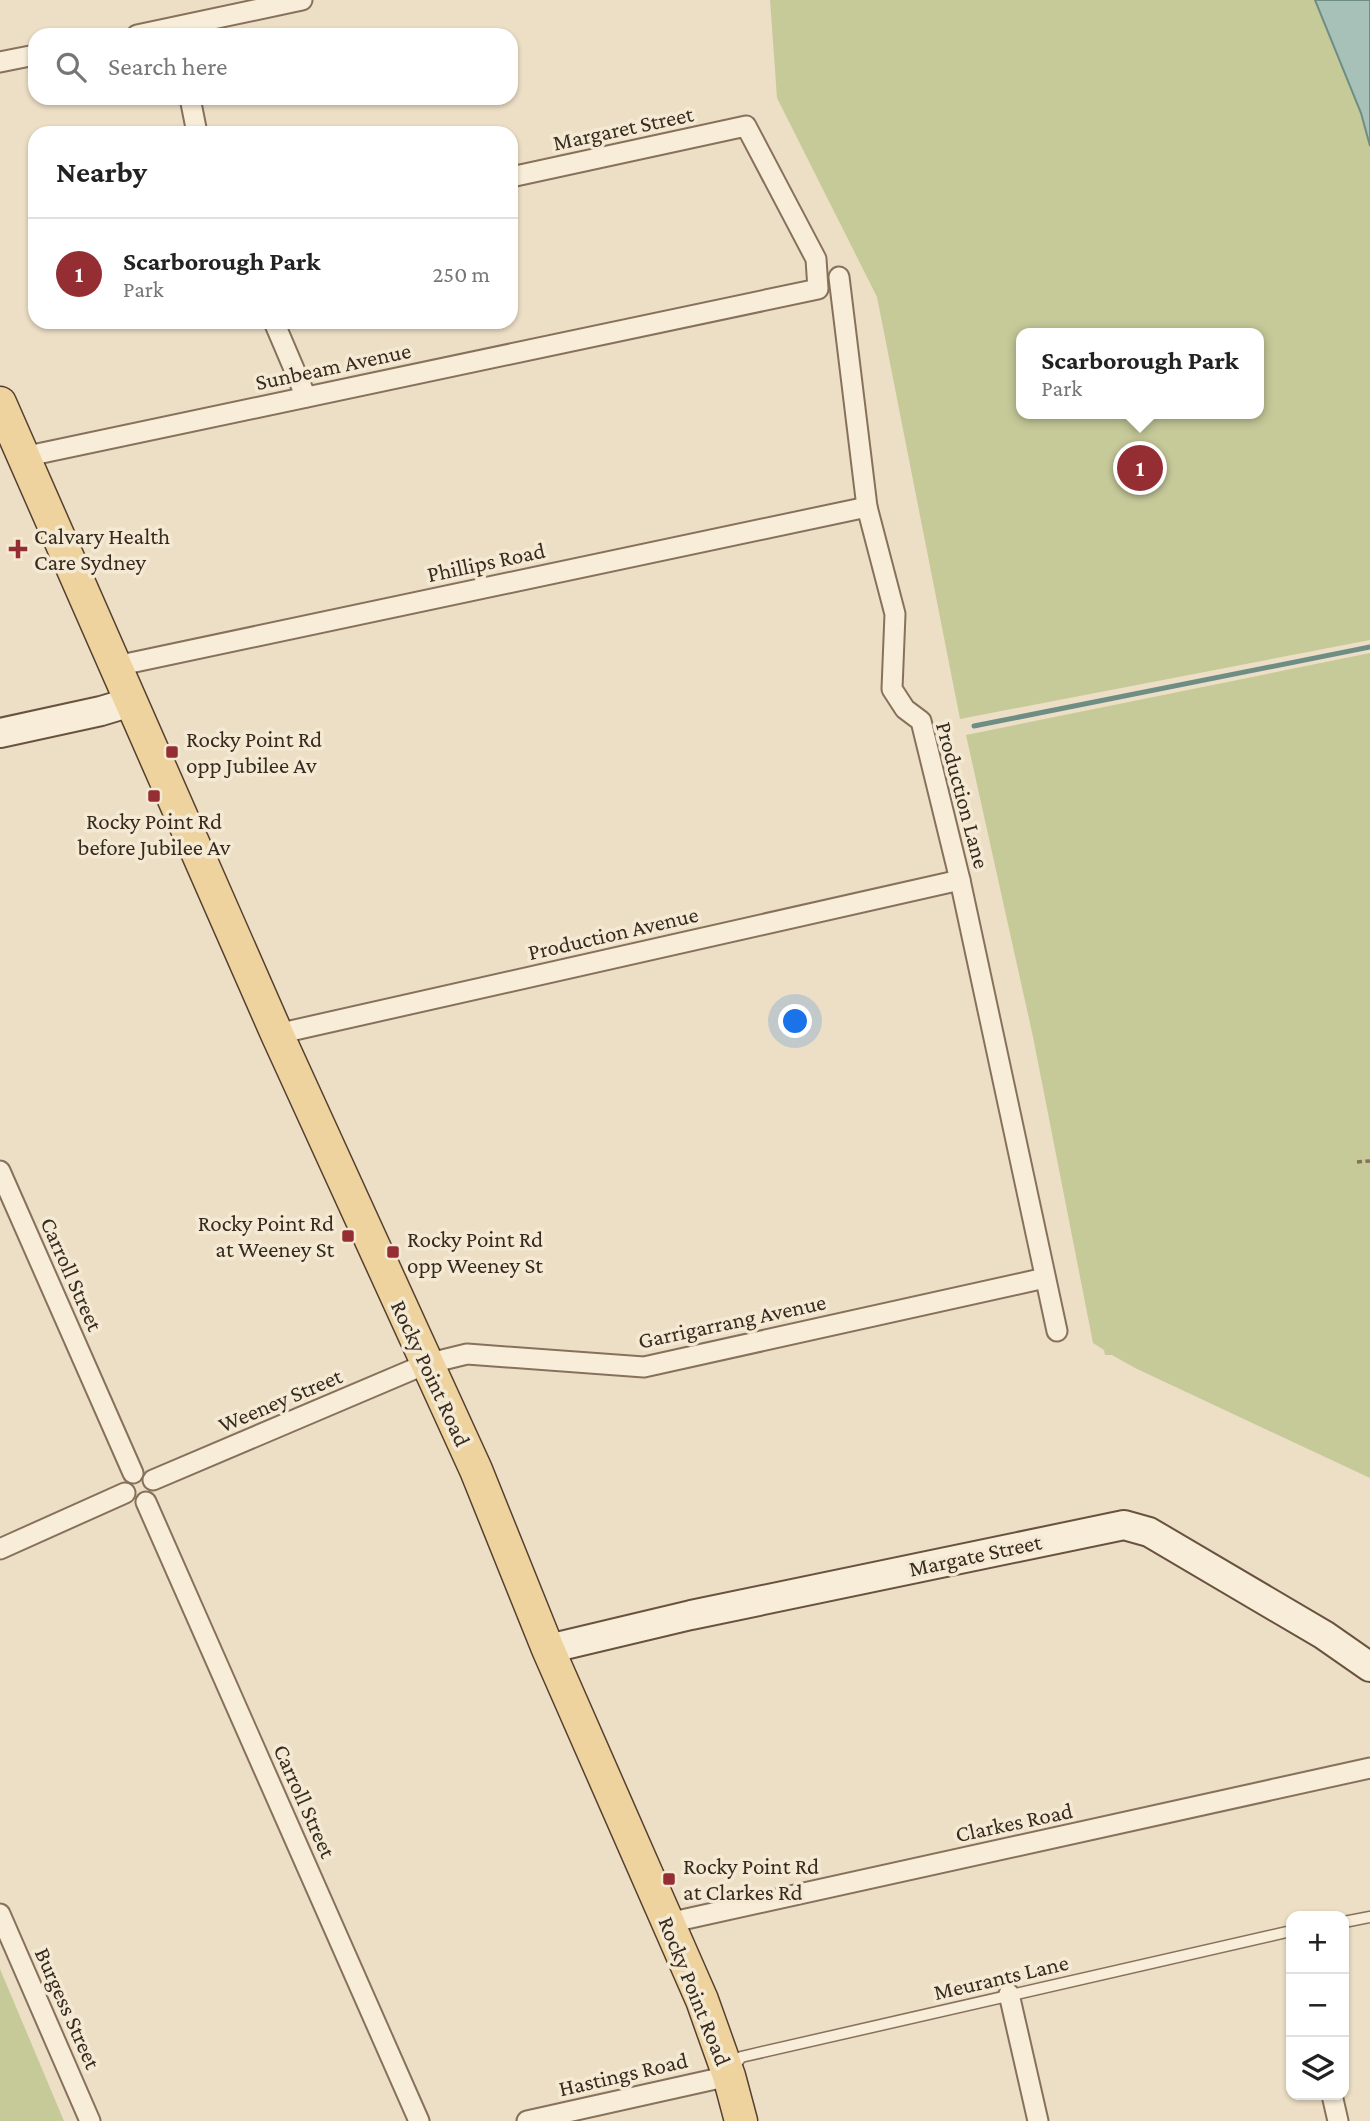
<!DOCTYPE html>
<meta charset="utf-8">
<style>
:root{--surface:#fff;--page:#f6f6f6;--text:#222;--muted:#767676;--line:#e0e0e0;--accent:#942e32}
body{margin:0;font-family:"Crimson Pro",serif;background:var(--page);color:var(--text)}
.controls{position:absolute;right:21px;bottom:21px;display:grid;overflow:hidden;border-radius:14px;box-shadow:0 2px 5px #0004}
.controls button{width:63px;height:63px;display:grid;place-items:center;padding:0;border:0;border-bottom:2px solid var(--line);background:var(--surface);color:var(--text);font:35px sans-serif}
.you{position:absolute;left:796px;top:1022px;width:24px;height:24px;margin:-18px;border:5px solid #fff;border-radius:50%;background:#1a73e8;box-shadow:0 0 0 10px #1a73e833}
.badge{display:grid;place-items:center;width:46px;height:46px;border-radius:50%;background:var(--accent);color:#fff;font-size:23px;font-weight:700}
.pin{position:absolute;translate:-50% -50%;border:4px solid #fff;box-shadow:0 2px 7px #0006}
.popup{position:absolute;left:1016px;top:328px;width:248px;height:91px;box-sizing:border-box;display:grid;place-content:center;border-radius:14px;background:var(--surface);filter:drop-shadow(0 2px 5px #0005);font-size:23px;white-space:nowrap;color:var(--muted)}
.popup b{font-size:26px;color:var(--text)}
.popup::after{content:'';position:absolute;left:50%;top:100%;margin-left:-14px;border:14px solid transparent;border-top-color:var(--surface)}
.list{margin:0;padding:0;list-style:none}
h2{display:flex;justify-content:space-between;align-items:center;height:91px;margin:0;padding:0 28px;font-size:30px}
h2 small{font-size:23px;font-weight:400;color:var(--muted)}
.list li{display:grid;grid-template-columns:46px 1fr auto;gap:21px;align-items:center;box-sizing:border-box;height:112px;padding:0 28px;border-top:2px solid var(--line)}
.list b{display:block;font-size:26px;white-space:nowrap}
.list p{margin:0;font-size:23px;white-space:nowrap;color:var(--muted)}
.list em{font-size:23px;font-style:normal;color:var(--muted)}
.icon{flex:none;width:38px;height:38px;fill:none;stroke:currentColor;stroke-width:2;stroke-linecap:round;stroke-linejoin:round}
.map{position:relative;flex:none;width:1370px;height:2121px;overflow:hidden}
.search{position:absolute;background:var(--surface);box-shadow:0 2px 5px #0004;left:28px;top:28px;width:490px;height:77px;display:flex;align-items:center;gap:18px;box-sizing:border-box;padding:0 24px;border-radius:21px;color:var(--muted);font-size:26px}
.panel{position:absolute;background:var(--surface);box-shadow:0 2px 5px #0004;left:28px;top:126px;width:490px;height:203px;border-radius:21px}
.map>svg:first-child{display:block}
.green{fill:#c6ca99;fill-rule:evenodd}
.water{fill:#a7c0b8;stroke:#6e8e85;stroke-width:2}
.lines{fill:none;stroke-linecap:round;stroke-linejoin:round}
.stream{stroke:#6e8e85;stroke-width:5}
.lane-casing{stroke:#87715c;stroke-width:13}
.street-casing{stroke:#87715c;stroke-width:23}
.secondary-casing{stroke:#69523f;stroke-width:32}
.primary-casing{stroke:#554030;stroke-width:35}
.path{stroke:#87715c;stroke-width:3.5;stroke-dasharray:5 3.5;stroke-linecap:butt}
.lane{stroke:#f8edd8;stroke-width:10}
.street{stroke:#f8edd8;stroke-width:19}
.secondary{stroke:#f8edd8;stroke-width:28}
.primary{stroke:#eed39f;stroke-width:32}
.poi-dot{fill:#942e32;stroke:#f4ead4;stroke-width:2.5}
.labels{text-anchor:middle;stroke-width:7;stroke-linejoin:round;paint-order:stroke}
.street-label{font-size:23px;fill:#382a1f;stroke:#f4ead4}
.poi-label{font-size:23px;fill:#382a1f;stroke:#f4ead4;text-anchor:start}
</style>
<div class="map">
<svg width="1370" height="2121" viewBox="0 0 1370 2121">
<rect width="100%" height="100%" fill="#eddfc5"/>
<g class="green">
<path d="M770 0H1370V640L960 719 877 297 777 98ZM1021 333H1259V414H1021Z"/>
<path d="M1370 653V1478L1135 1368 1112 1355H1105L1104 1350 1093 1343 1033 1037 966 735Z"/>
<path d="M0 1969 64 2121H0Z"/>
</g>
<path class="water" d="M1315 0H1370V146L1361 113Z"/>
<g class="lines">
<path class="stream" d="M974 726 1370 647"/>
<defs>
<g id="lane">
<path d="M1344 1922 1370 1917"/>
<path d="M734 2067 741 2057 1291 1931"/>
</g>
<g id="street">
<path d="M137 35 302 0"/>
<path d="M0 62 35 55"/>
<path d="M190 98 197 133"/>
<path d="M839 277 867 507 895 614 892 689 905 709 921 721 960 880 1057 1331"/>
<path d="M274 322 306 397"/>
<path d="M23 457 818 289 816 259 746 126 511 177"/>
<path d="M116 666 867 507"/>
<path d="M277 1034 960 880"/>
<path d="M0 1171 133 1473"/>
<path d="M153 1480 426 1364 467 1354 644 1367 1045 1278"/>
<path d="M146 1502 419 2121"/>
<path d="M0 1549 125 1493"/>
<path d="M0 1914 90 2121"/>
<path d="M668 1923 1370 1768"/>
<path d="M1009 1994 1038 2121"/>
<path d="M1332 2095 1338 2121"/>
<path d="M527 2121 729 2076"/>
</g>
<g id="secondary">
<path d="M0 733 101 711 131 702"/>
<path d="M548 1649 691 1615 1124 1525 1149 1532 1324 1635 1370 1667"/>
</g>
<path id="primary" d="M0 403 277 1034 476 1470 548 1649 702 2000 729 2076 741 2121"/>
</defs>
<use href="#lane" class="lane-casing"/>
<use href="#street" class="street-casing"/>
<use href="#secondary" class="secondary-casing"/>
<use href="#primary" class="primary-casing"/>
<path class="path" d="M1357 1162 1370 1161"/>
<use href="#lane" class="lane"/>
<use href="#street" class="street"/>
<use href="#secondary" class="secondary"/>
<use href="#primary" class="primary"/>
</g>
<g class="poi-dot">
<path d="M14.5 538.5h7v7h7v7h-7v7h-7v-7h-7v-7h7z"/>
<rect x="165" y="745" width="14" height="14" rx="3.5"/>
<rect x="147" y="789" width="14" height="14" rx="3.5"/>
<rect x="341" y="1229" width="14" height="14" rx="3.5"/>
<rect x="386" y="1245" width="14" height="14" rx="3.5"/>
<rect x="662" y="1872" width="14" height="14" rx="3.5"/>
</g>
<g class="labels">
<g class="street-label">
<text transform="translate(623 128) rotate(-12)" y="8">Margaret Street</text>
<text transform="translate(333 366) rotate(-12)" y="8">Sunbeam Avenue</text>
<text transform="translate(486 562) rotate(-12)" y="8">Phillips Road</text>
<text transform="translate(963 795) rotate(75)" y="8">Production Lane</text>
<text transform="translate(613 933) rotate(-13)" y="8">Production Avenue</text>
<text transform="translate(72 1274) rotate(66)" y="8">Carroll Street</text>
<text transform="translate(732 1321) rotate(-12)" y="8">Garrigarrang Avenue</text>
<text transform="translate(431 1373) rotate(65)" y="8">Rocky Point Road</text>
<text transform="translate(280 1400) rotate(-23)" y="8">Weeney Street</text>
<text transform="translate(975 1555) rotate(-12)" y="8">Margate Street</text>
<text transform="translate(305 1801) rotate(66)" y="8">Carroll Street</text>
<text transform="translate(1014 1822) rotate(-12)" y="8">Clarkes Road</text>
<text transform="translate(1001 1977) rotate(-13)" y="8">Meurants Lane</text>
<text transform="translate(695 1991) rotate(68)" y="8">Rocky Point Road</text>
<text transform="translate(68 2008) rotate(66)" y="8">Burgess Street</text>
<text transform="translate(623 2074) rotate(-13)" y="8">Hastings Road</text>
</g>
<g class="poi-label">
<text x="34" y="544">Calvary Health<tspan x="34" dy="26">Care Sydney</tspan></text>
<text x="186" y="747">Rocky Point Rd<tspan x="186" dy="26">opp Jubilee Av</tspan></text>
<text x="154" y="829" text-anchor="middle">Rocky Point Rd<tspan x="154" dy="26">before Jubilee Av</tspan></text>
<text x="334" y="1231" text-anchor="end">Rocky Point Rd<tspan x="334" dy="26">at Weeney St</tspan></text>
<text x="407" y="1247">Rocky Point Rd<tspan x="407" dy="26">opp Weeney St</tspan></text>
<text x="683" y="1874">Rocky Point Rd<tspan x="683" dy="26">at Clarkes Rd</tspan></text>
</g>
</g>
</svg>
<div class="controls">
<button>+</button>
<button>−</button>
<button><svg class="icon" aria-label="layers" viewBox="0 0 24 24"><path d="M12 4l9 5-9 5-9-5zM3 14l9 5 9-5"/></svg></button>
</div>
<div class="you"></div>
<div class="pin badge" style="left:1140px;top:468px">1</div>
<div class="popup"><b>Scarborough Park</b>Park</div>
<div class="search"><svg class="icon" aria-label="search" viewBox="0 0 24 24"><circle cx="10" cy="10" r="6"/><path d="M15 15l6 6"/></svg>Search here</div>
<section class="panel">
<h2>Nearby<small></small></h2>
<ul class="list">
<li><span class="badge">1</span><div><b>Scarborough Park</b><p>Park</p></div><em>250 m</em></li>
</ul>
</section>
</div>
